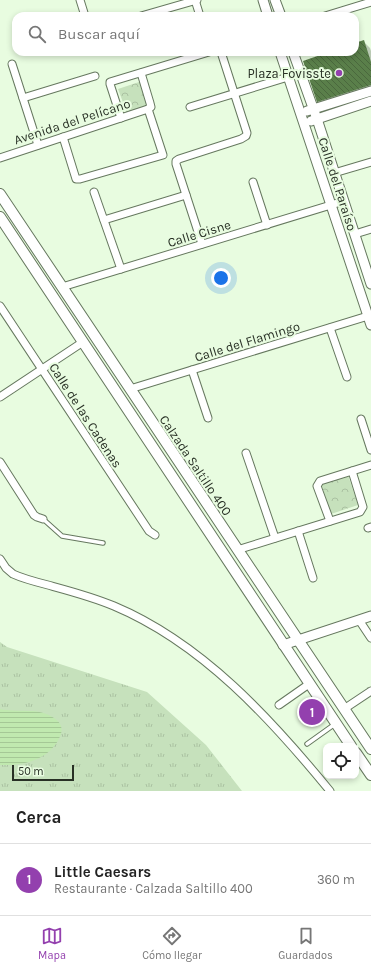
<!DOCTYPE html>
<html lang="es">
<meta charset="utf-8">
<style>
:root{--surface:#fff;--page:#f6f6f6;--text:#222;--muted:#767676;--line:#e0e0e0;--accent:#9340ae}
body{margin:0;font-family:Karla,sans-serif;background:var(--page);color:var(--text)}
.controls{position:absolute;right:12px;bottom:12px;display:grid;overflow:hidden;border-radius:8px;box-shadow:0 2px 6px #0003}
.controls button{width:36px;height:36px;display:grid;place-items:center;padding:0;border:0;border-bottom:1px solid var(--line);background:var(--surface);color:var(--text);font:20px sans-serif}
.scale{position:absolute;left:12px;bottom:10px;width:62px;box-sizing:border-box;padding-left:4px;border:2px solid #283025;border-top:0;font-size:11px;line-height:14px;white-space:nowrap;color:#283025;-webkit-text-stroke:3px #e8fce0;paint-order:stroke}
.you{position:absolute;left:221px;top:278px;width:14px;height:14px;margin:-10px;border:3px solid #fff;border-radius:50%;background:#1a73e8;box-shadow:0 0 0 6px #1a73e833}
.badge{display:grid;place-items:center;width:26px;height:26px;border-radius:50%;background:var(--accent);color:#fff;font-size:13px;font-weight:700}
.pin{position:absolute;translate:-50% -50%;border:2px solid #fff;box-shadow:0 1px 4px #0006}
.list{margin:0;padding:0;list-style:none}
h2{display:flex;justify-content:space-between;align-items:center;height:52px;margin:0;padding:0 16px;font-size:17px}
h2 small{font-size:13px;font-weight:400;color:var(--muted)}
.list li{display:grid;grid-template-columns:26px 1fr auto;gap:12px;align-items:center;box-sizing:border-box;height:72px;padding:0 16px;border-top:1px solid var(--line)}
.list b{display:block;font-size:15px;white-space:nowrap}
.list p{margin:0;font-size:13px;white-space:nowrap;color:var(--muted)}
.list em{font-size:13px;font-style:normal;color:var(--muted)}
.icon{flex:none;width:22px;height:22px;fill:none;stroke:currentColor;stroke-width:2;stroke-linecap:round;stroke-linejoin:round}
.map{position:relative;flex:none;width:371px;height:791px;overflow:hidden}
.search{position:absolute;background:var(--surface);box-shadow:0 2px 6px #0003;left:12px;right:12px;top:12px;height:44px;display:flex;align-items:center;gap:10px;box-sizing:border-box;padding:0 14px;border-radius:12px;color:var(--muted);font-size:15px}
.sheet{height:124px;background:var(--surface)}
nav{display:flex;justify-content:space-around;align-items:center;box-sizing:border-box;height:56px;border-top:1px solid var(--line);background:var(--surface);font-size:11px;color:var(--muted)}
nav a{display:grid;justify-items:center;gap:2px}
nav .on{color:var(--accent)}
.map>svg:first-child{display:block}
.grass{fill:url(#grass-tufts)}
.park{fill:url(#park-crowns)}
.water{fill:url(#water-rules)}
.shadow{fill:#0003}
.building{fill:url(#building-back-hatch)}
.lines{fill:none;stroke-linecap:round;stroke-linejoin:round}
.lane-casing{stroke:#66785f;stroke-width:5.5}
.street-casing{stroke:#66785f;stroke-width:9}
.secondary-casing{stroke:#66785f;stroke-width:11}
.primary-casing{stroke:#66785f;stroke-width:12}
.lane{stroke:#fff;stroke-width:3.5}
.street{stroke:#fff;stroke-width:7}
.secondary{stroke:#fff;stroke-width:9}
.primary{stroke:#fff;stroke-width:10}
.poi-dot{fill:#9340ae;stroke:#e8fce0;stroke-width:1.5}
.labels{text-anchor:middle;stroke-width:4;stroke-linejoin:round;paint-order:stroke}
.poi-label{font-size:13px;fill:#283025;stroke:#e8fce0;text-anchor:end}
.street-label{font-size:13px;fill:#283025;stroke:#e8fce0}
</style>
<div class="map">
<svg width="371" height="791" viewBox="0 0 371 791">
<defs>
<pattern id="grass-tufts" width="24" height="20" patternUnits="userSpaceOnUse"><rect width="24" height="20" fill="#c6e1bc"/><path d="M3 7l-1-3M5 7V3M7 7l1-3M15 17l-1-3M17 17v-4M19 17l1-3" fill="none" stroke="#aac1a1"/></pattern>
<pattern id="park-crowns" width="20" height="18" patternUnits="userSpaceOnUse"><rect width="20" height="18" fill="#c6e1bc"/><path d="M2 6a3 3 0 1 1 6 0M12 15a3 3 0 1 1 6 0" fill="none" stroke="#aac1a1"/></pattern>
<pattern id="water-rules" width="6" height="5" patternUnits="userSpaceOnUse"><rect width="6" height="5" fill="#c0e9af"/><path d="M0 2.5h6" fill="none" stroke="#a5c896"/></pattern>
<pattern id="building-back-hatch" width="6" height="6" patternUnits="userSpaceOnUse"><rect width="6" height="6" fill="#5a7f4a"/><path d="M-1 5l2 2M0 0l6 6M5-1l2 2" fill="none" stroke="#4a683d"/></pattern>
</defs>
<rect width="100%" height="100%" fill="#e8fce0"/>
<path class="grass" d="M0 642 7 647 147 692 206 745 242 791H0Z"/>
<g class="park">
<path d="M142 81 150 105 127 113 118 89Z"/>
<path d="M347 472 358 505 331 514 320 480Z"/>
</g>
<path class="water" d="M0 709C17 713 39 707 54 718 60 722 63 727 61 734 52 759 25 766 0 765Z"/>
<path class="shadow" d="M364 42 370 48 371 51V93L324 107 318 101 333 52H355V45Z"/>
<path class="building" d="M364 40 371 62V85L317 102 303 61 329 52H355V43Z"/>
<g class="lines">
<defs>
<g id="lane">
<path d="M43 519 62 536 103 543"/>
<path d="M307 744 335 724"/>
</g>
<g id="street">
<path d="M80 0 85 16"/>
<path d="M195 0 200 16"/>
<path d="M141 16 197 0"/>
<path d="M325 16 371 2"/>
<path d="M12 64 38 145"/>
<path d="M23 98 95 76"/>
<path d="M190 107 288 77"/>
<path d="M121 118 110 84V82L209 52"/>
<path d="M63 137 76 179H80L163 155 148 109"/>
<path d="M0 158 148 109 151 107 150 103 141 73"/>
<path d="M334 173 371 162"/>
<path d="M253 182 267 225"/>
<path d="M94 192 121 269"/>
<path d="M104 220 186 195"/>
<path d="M355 234 371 229"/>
<path d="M202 244 176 164V161L179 159 241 139 246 136 247 133 221 52"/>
<path d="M62 287 344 201"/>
<path d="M0 306 149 531 155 535"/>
<path d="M330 328 347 377"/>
<path d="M192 370 208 418"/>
<path d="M130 389 371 315"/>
<path d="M0 397 83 342"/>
<path d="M361 419 371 450"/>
<path d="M246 453 275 538"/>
<path d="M0 462 34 515 37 517 43 519"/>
<path d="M330 521 317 486 320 481 371 465"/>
<path d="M368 528 371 527"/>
<path d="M298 531 313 578"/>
<path d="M237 550 360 512 363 507 352 471"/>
<path d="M0 559 6 568 13 574C24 579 36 582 48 585 70 591 93 597 114 606 202 643 271 719 330 791"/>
<path d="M359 620 371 638"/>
<path d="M279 705 309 684"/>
<path d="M344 709 371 691"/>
</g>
<g id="secondary">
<path d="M263 0 268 16"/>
<path d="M275 0 281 16"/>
<path d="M280 52 371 325"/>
<path d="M293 52 317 119 371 284"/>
<path d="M307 111 371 91"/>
<path d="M311 121 371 101"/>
<path d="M283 645 371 616"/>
</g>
<g id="primary">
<path d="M0 194 371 749"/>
<path d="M0 217 351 746"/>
<path d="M356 753 371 775"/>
</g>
</defs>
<use href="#lane" class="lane-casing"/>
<use href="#street" class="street-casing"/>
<use href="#secondary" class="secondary-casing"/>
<use href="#primary" class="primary-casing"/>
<use href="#lane" class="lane"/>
<use href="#street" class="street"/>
<use href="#secondary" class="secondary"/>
<use href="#primary" class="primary"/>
</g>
<circle class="poi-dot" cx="339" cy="73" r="4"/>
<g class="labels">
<g class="poi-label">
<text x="331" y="78">Plaza Fovisste</text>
</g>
<g class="street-label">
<text transform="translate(72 121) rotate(-18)" y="5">Avenida del Pelícano</text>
<text transform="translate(338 184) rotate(72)" y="5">Calle del Paraíso</text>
<text transform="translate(199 233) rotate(-17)" y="5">Calle Cisne</text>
<text transform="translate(247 341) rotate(-17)" y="5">Calle del Flamingo</text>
<text transform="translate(86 415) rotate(57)" y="5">Calle de las Cadenas</text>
<text transform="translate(196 465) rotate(56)" y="5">Calzada Saltillo 400</text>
</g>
</g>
</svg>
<div class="controls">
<button><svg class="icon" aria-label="locate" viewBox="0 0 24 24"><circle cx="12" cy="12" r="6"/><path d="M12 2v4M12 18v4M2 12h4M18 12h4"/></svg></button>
</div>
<div class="scale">50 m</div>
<div class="you"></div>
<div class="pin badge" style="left:312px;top:712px">1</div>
<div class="search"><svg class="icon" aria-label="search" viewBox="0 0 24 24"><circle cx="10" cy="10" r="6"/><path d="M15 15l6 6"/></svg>Buscar aquí</div>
</div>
<section class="sheet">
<h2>Cerca<small></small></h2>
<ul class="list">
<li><span class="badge">1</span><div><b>Little Caesars</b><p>Restaurante · Calzada Saltillo 400</p></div><em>360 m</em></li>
</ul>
</section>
<nav>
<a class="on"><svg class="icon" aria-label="map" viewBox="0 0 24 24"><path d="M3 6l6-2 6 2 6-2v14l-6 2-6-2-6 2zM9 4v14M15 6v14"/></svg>Mapa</a>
<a><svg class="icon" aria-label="directions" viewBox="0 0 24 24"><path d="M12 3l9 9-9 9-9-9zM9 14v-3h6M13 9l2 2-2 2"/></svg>Cómo llegar</a>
<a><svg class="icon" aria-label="saved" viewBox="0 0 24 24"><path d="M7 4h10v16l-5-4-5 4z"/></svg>Guardados</a>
</nav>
